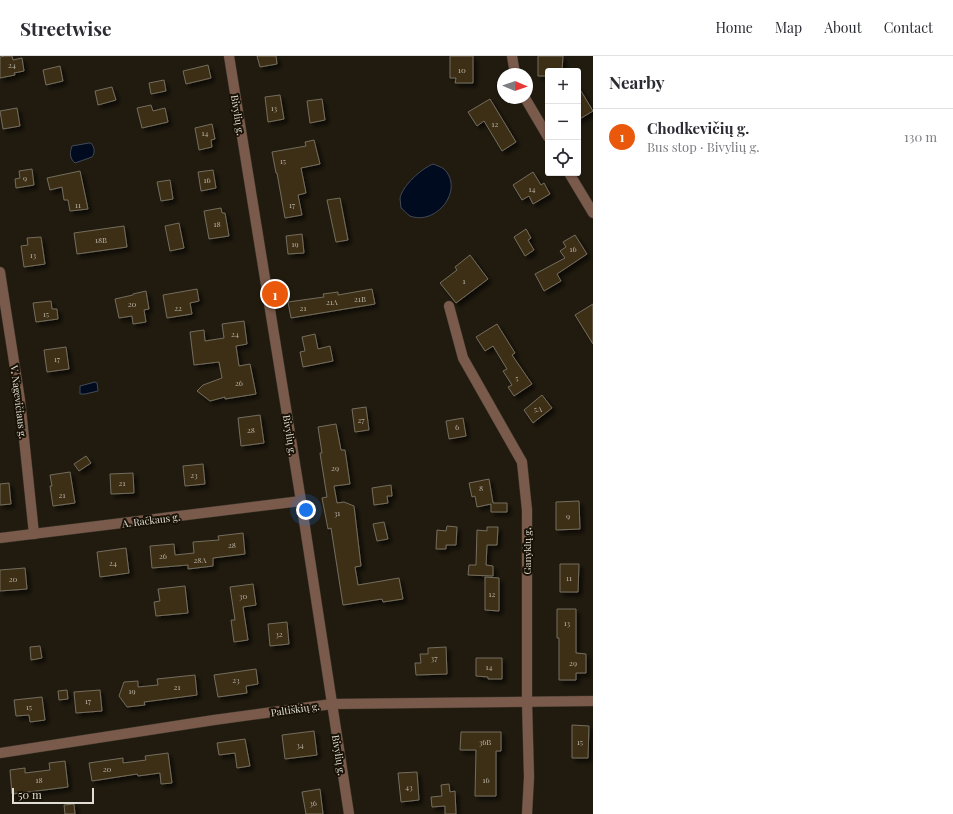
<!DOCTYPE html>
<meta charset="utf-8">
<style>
:root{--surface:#fff;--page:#f2f2f3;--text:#2b2b33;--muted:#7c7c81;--line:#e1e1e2;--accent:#ea580c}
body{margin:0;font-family:"Playfair Display",serif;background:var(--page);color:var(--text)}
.controls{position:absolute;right:12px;top:12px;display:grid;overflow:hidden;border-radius:4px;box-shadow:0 1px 3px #0004}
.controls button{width:36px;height:36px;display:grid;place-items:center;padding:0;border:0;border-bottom:1px solid var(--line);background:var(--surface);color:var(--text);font:20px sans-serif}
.compass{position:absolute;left:497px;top:12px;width:36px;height:36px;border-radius:50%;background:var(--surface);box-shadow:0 1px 3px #0004;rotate:92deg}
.scale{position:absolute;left:12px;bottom:10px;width:82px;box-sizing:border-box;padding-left:4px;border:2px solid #e0ddd4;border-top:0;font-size:11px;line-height:14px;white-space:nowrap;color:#e0ddd4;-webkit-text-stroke:3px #181206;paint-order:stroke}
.you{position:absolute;left:306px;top:454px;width:14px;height:14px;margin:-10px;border:3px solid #fff;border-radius:50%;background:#1a73e8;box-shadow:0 0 0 6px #1a73e833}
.badge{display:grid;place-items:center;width:26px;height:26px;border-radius:50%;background:var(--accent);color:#fff;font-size:13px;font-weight:700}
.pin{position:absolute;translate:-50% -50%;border:2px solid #fff;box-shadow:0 1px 4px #0006}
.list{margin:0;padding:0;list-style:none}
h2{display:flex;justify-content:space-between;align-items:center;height:52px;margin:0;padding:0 16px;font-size:17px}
h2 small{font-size:13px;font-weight:400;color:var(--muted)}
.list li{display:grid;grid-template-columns:26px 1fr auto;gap:12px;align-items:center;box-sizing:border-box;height:56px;padding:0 16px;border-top:1px solid var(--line)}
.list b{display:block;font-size:15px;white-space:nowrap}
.list p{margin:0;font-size:13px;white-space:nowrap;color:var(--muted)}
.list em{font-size:13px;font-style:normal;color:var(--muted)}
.icon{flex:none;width:22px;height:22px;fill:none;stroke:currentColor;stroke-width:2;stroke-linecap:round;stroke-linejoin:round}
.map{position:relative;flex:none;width:593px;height:758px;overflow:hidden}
header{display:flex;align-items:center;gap:24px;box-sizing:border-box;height:56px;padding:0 20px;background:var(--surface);border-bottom:1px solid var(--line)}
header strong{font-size:19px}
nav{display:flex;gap:22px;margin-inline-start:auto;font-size:14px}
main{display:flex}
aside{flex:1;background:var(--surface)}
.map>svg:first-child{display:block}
.water{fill:#000b20;stroke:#434a56}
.building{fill:#3c2f12;stroke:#746d5f;filter:url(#shadow)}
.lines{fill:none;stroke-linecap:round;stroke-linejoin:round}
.minor-casing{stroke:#3c362b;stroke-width:11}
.minor{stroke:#7a5a4b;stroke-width:10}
.labels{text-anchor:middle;stroke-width:4;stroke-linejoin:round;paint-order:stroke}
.number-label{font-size:8px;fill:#b7b2a4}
.street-label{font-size:10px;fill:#e0ddd4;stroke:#181206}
</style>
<header>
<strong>Streetwise</strong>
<nav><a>Home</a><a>Map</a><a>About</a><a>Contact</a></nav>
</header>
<main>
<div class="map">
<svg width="593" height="758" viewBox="0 0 593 758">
<defs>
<filter id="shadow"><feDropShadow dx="3.5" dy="3.5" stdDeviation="2" flood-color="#0009"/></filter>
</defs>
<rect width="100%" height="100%" fill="#211b0f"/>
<g class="water">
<path d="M89 87H91C95 92 95 97 92 101L75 107C69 102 70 96 72 90Z"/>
<path d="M433 108C436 109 441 111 444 113 465 134 436 170 410 160 407 158 404 154 401 152 401 149 400 145 400 142 403 129 421 113 433 108Z"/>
<path d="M95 326 97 327 98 335 85 338H80V330Z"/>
</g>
<g class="building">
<path d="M5 0H12L13 4 22 2 24 15 14 17 15 19 0 22V1Z"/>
<path d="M257 0H276L277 8 260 11Z"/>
<path d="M450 0H473V27H455L456 22H450Z"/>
<path d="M538 0H563L562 15H548V20H538Z"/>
<path d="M208 9 211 22 186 28 183 15Z"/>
<path d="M60 10 63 25 46 29 43 14Z"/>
<path d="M164 24 166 35 151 38 149 27Z"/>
<path d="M578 30 593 55 578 64Z"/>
<path d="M112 31 116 44 98 49 95 35Z"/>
<path d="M280 39 284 63 268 66 265 41Z"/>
<path d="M322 43 325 64 310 67 307 45Z"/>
<path d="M490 43 516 86 502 95 484 65 477 70 468 56Z"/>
<path d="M151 49 153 55 165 52 168 66 142 72 137 52Z"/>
<path d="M17 52 20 70 3 73 0 55Z"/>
<path d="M212 68 215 83 211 84 212 91 199 94 195 72Z"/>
<path d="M314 84 320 108 301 112 306 137 298 139 302 159 285 162 277 117H276L272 96 306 90 305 86Z"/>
<path d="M32 113 34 129 16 132 15 123 20 122 19 115Z"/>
<path d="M213 114 216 132 201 135 198 116Z"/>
<path d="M80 115 88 153 70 155 68 144H64L62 131 50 134 47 122Z"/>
<path d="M533 116 541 129 544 127 550 138 533 148 529 140 522 144 513 129Z"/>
<path d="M170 124 173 143 161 145 157 126Z"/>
<path d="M340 142 348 184 336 186 327 144Z"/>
<path d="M221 152 222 157H225L229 180 209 183 204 155Z"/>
<path d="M179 167 184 192 170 195 165 170Z"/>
<path d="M124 170 127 191 77 198 74 177Z"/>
<path d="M526 173 531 182 528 184 534 194 525 200 514 181Z"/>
<path d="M302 178 304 197 288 198 286 180Z"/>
<path d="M575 179 587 198 557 218 561 225 544 235 535 218 565 202 560 195 566 191 563 186Z"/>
<path d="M41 181 45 208 24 211 21 190 28 189 27 182Z"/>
<path d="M470 199 488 223 456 247 440 227 457 214 455 211Z"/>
<path d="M197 233 199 245 190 247 192 258 167 262 163 239Z"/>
<path d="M372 233 375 248 291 262 288 246 324 241 323 238 338 236V239Z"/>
<path d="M146 235 149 253 144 254 146 266 133 268 132 260 119 262 115 243 133 239V238Z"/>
<path d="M51 245 52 253H57L58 263 36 266 33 247Z"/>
<path d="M593 248V288L575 259Z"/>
<path d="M244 265 247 288 236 290 239 310 250 308 256 338 225 343V341L210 345 197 335 203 329 222 322 219 306 194 309 190 276 204 274 205 285 224 282 222 268Z"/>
<path d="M497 268 515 297 512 299 532 328 514 340 508 331 512 329 503 315 507 313 493 290 485 295 476 281Z"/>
<path d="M315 278 318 293 330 290 333 305 303 311 300 296 305 295 302 281Z"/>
<path d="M66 291 69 313 47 316 44 294Z"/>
<path d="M542 339 552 352 533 367 524 354Z"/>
<path d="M366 351 369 374 355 376 352 353Z"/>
<path d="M260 359 264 387 241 390 238 362Z"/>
<path d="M463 362 466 380 449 383 446 365Z"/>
<path d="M336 368 341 394H345L350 428 334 430 337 447 344 446 354 450 361 510 355 511 358 529 399 522 403 543 383 546 382 543 343 549 331 472 328 473 322 442 327 441 320 397H322L318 371Z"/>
<path d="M86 400 91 407 79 415 74 408Z"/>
<path d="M203 408 205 428 185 430 183 410Z"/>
<path d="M70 416 75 447 53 450 50 430H52L50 419Z"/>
<path d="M133 417 134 437 111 438 110 418Z"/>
<path d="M489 423 493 447H507V456H491V448L477 451 475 440 472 441 469 427Z"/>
<path d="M9 427 11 448 0 449V428Z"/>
<path d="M391 429 392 440H387L388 447 374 449 372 432Z"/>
<path d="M579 445 580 473 556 474V446Z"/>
<path d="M384 466 388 483 377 485 373 468Z"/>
<path d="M447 470 457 471 456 489H446V493H436L437 474 446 475Z"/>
<path d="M487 471H498L497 489H487L486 509 493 510V520L468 519 469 509H476L477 474 487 475Z"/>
<path d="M243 477 245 498 213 502V510L188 513V509L152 512 150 490 174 488 175 499 194 497 193 486 219 484 218 480Z"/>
<path d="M126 492 129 517 100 521 97 496Z"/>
<path d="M560 508H579L578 536H560Z"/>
<path d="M25 512 27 533 0 535V514Z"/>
<path d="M485 521 499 522V555L485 554Z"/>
<path d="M253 528 256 549 243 551 248 584 234 586 231 564H235L230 531Z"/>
<path d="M185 530 188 557 156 560 154 546 160 545 158 533Z"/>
<path d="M557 553H576V597L586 598V617H576V624H559V582H557Z"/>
<path d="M287 566 289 588 270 590 268 568Z"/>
<path d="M40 590 42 602 31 604 30 591Z"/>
<path d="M446 591 447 618 416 619 415 607H421L420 598H428V592Z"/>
<path d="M476 602H502V623H488V621L476 620Z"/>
<path d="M256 613 258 628 246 630 247 637 218 641 214 619Z"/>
<path d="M195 619 197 639 144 646 145 649 127 651 119 640 124 626 138 625V631L158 629 157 623Z"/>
<path d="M67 634 68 643 59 644 58 635Z"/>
<path d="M100 634 102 655 76 657 74 636Z"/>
<path d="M42 641 45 664 30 666 29 659 16 660 14 644Z"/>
<path d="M572 669 589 670 588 702H572Z"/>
<path d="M314 675 317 699 285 703 282 679Z"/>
<path d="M461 676H501V695H496V740H475L476 694H460Z"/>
<path d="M245 683 250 710 237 712 235 697 219 699 217 687Z"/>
<path d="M168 697 172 727 161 728 160 717 138 720 137 718 92 725 89 707 123 702V707L146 704 145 700Z"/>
<path d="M65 705 68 731 12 738 10 714 25 712V717L50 714 49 707Z"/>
<path d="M417 716 419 744 401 746 398 717Z"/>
<path d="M449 728 450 736 455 735 456 758H445V750L432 751 431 741 442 740 441 729Z"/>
<path d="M320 733 323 758H306L302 736Z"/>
<path d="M74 748 75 758H65L64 749Z"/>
</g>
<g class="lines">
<defs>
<g id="minor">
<path d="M229 0 301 445 349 758"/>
<path d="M512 0 515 18"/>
<path d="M525 42 548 81"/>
<path d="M569 117 593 157"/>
<path d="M0 216 20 344 34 478"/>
<path d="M449 250 463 302 522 406 527 454V645L529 721 527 758"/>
<path d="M0 482 301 445"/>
<path d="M0 697 214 664 332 648 593 645"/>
</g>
</defs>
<use href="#minor" class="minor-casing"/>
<use href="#minor" class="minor"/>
</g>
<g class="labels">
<g class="number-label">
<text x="12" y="12">24</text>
<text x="462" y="17">10</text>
<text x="274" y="55">13</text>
<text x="495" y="71">12</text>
<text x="205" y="80">14</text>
<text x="283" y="108">15</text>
<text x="25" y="125">9</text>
<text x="207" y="127">16</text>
<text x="532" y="136">14</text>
<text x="78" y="152">11</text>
<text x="292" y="152">17</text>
<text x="217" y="171">18</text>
<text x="101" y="187">18B</text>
<text x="295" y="191">19</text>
<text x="573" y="196">16</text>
<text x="33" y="202">13</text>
<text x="464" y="228">1</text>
<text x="360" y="246">21B</text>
<text x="332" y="249">21A</text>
<text x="132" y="251">20</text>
<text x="178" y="255">22</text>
<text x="303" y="255">21</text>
<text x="46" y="261">15</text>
<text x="235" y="281">24</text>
<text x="57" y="306">17</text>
<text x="517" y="325">5</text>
<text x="239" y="330">26</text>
<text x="538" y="356">5A</text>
<text x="361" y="367">27</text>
<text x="457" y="374">6</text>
<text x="251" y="377">28</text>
<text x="335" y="415">29</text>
<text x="194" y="422">23</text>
<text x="122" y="430">21</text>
<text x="481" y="435">8</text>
<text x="62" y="442">21</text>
<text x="337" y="460">31</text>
<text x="568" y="463">9</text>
<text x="232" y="492">28</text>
<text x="163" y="503">26</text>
<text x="200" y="507">28A</text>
<text x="113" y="510">24</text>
<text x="569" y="525">11</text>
<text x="13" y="526">20</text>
<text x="492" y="541">12</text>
<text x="243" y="543">30</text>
<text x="567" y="570">13</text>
<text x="279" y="581">32</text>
<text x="434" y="605">37</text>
<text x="573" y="610">29</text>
<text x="489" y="614">14</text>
<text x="236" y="627">23</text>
<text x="177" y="634">21</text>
<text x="132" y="638">19</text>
<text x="88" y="648">17</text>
<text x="29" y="654">15</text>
<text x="485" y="689">36B</text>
<text x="580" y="689">15</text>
<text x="300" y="692">34</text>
<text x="107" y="716">20</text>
<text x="39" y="727">18</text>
<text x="486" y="727">16</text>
<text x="409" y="734">43</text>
<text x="313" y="750">36</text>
</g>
<g class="street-label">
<text transform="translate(238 59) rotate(81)" y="4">Bivylių g.</text>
<text transform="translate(19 346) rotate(83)" y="4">V. Nagevičiaus g.</text>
<text transform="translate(290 379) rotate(81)" y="4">Bivylių g.</text>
<text transform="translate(151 464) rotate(-7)" y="4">A. Račkaus g.</text>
<text transform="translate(527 495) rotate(-90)" y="4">Ganyklų g.</text>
<text transform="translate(295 653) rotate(-8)" y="4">Paltiškių g.</text>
<text transform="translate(339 699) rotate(81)" y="4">Bivylių g.</text>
</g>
</g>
</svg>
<div class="controls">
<button>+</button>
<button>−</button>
<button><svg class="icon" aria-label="locate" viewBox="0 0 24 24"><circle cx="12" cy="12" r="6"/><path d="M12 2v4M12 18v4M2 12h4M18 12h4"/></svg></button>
</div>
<svg class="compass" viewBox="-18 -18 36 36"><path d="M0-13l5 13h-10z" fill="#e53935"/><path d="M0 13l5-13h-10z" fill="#7c7c81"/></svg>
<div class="scale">50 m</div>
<div class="you"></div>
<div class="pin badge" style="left:275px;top:238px">1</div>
</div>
<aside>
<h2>Nearby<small></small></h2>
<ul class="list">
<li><span class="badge">1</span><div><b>Chodkevičių g.</b><p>Bus stop · Bivylių g.</p></div><em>130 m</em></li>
</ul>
</aside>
</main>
